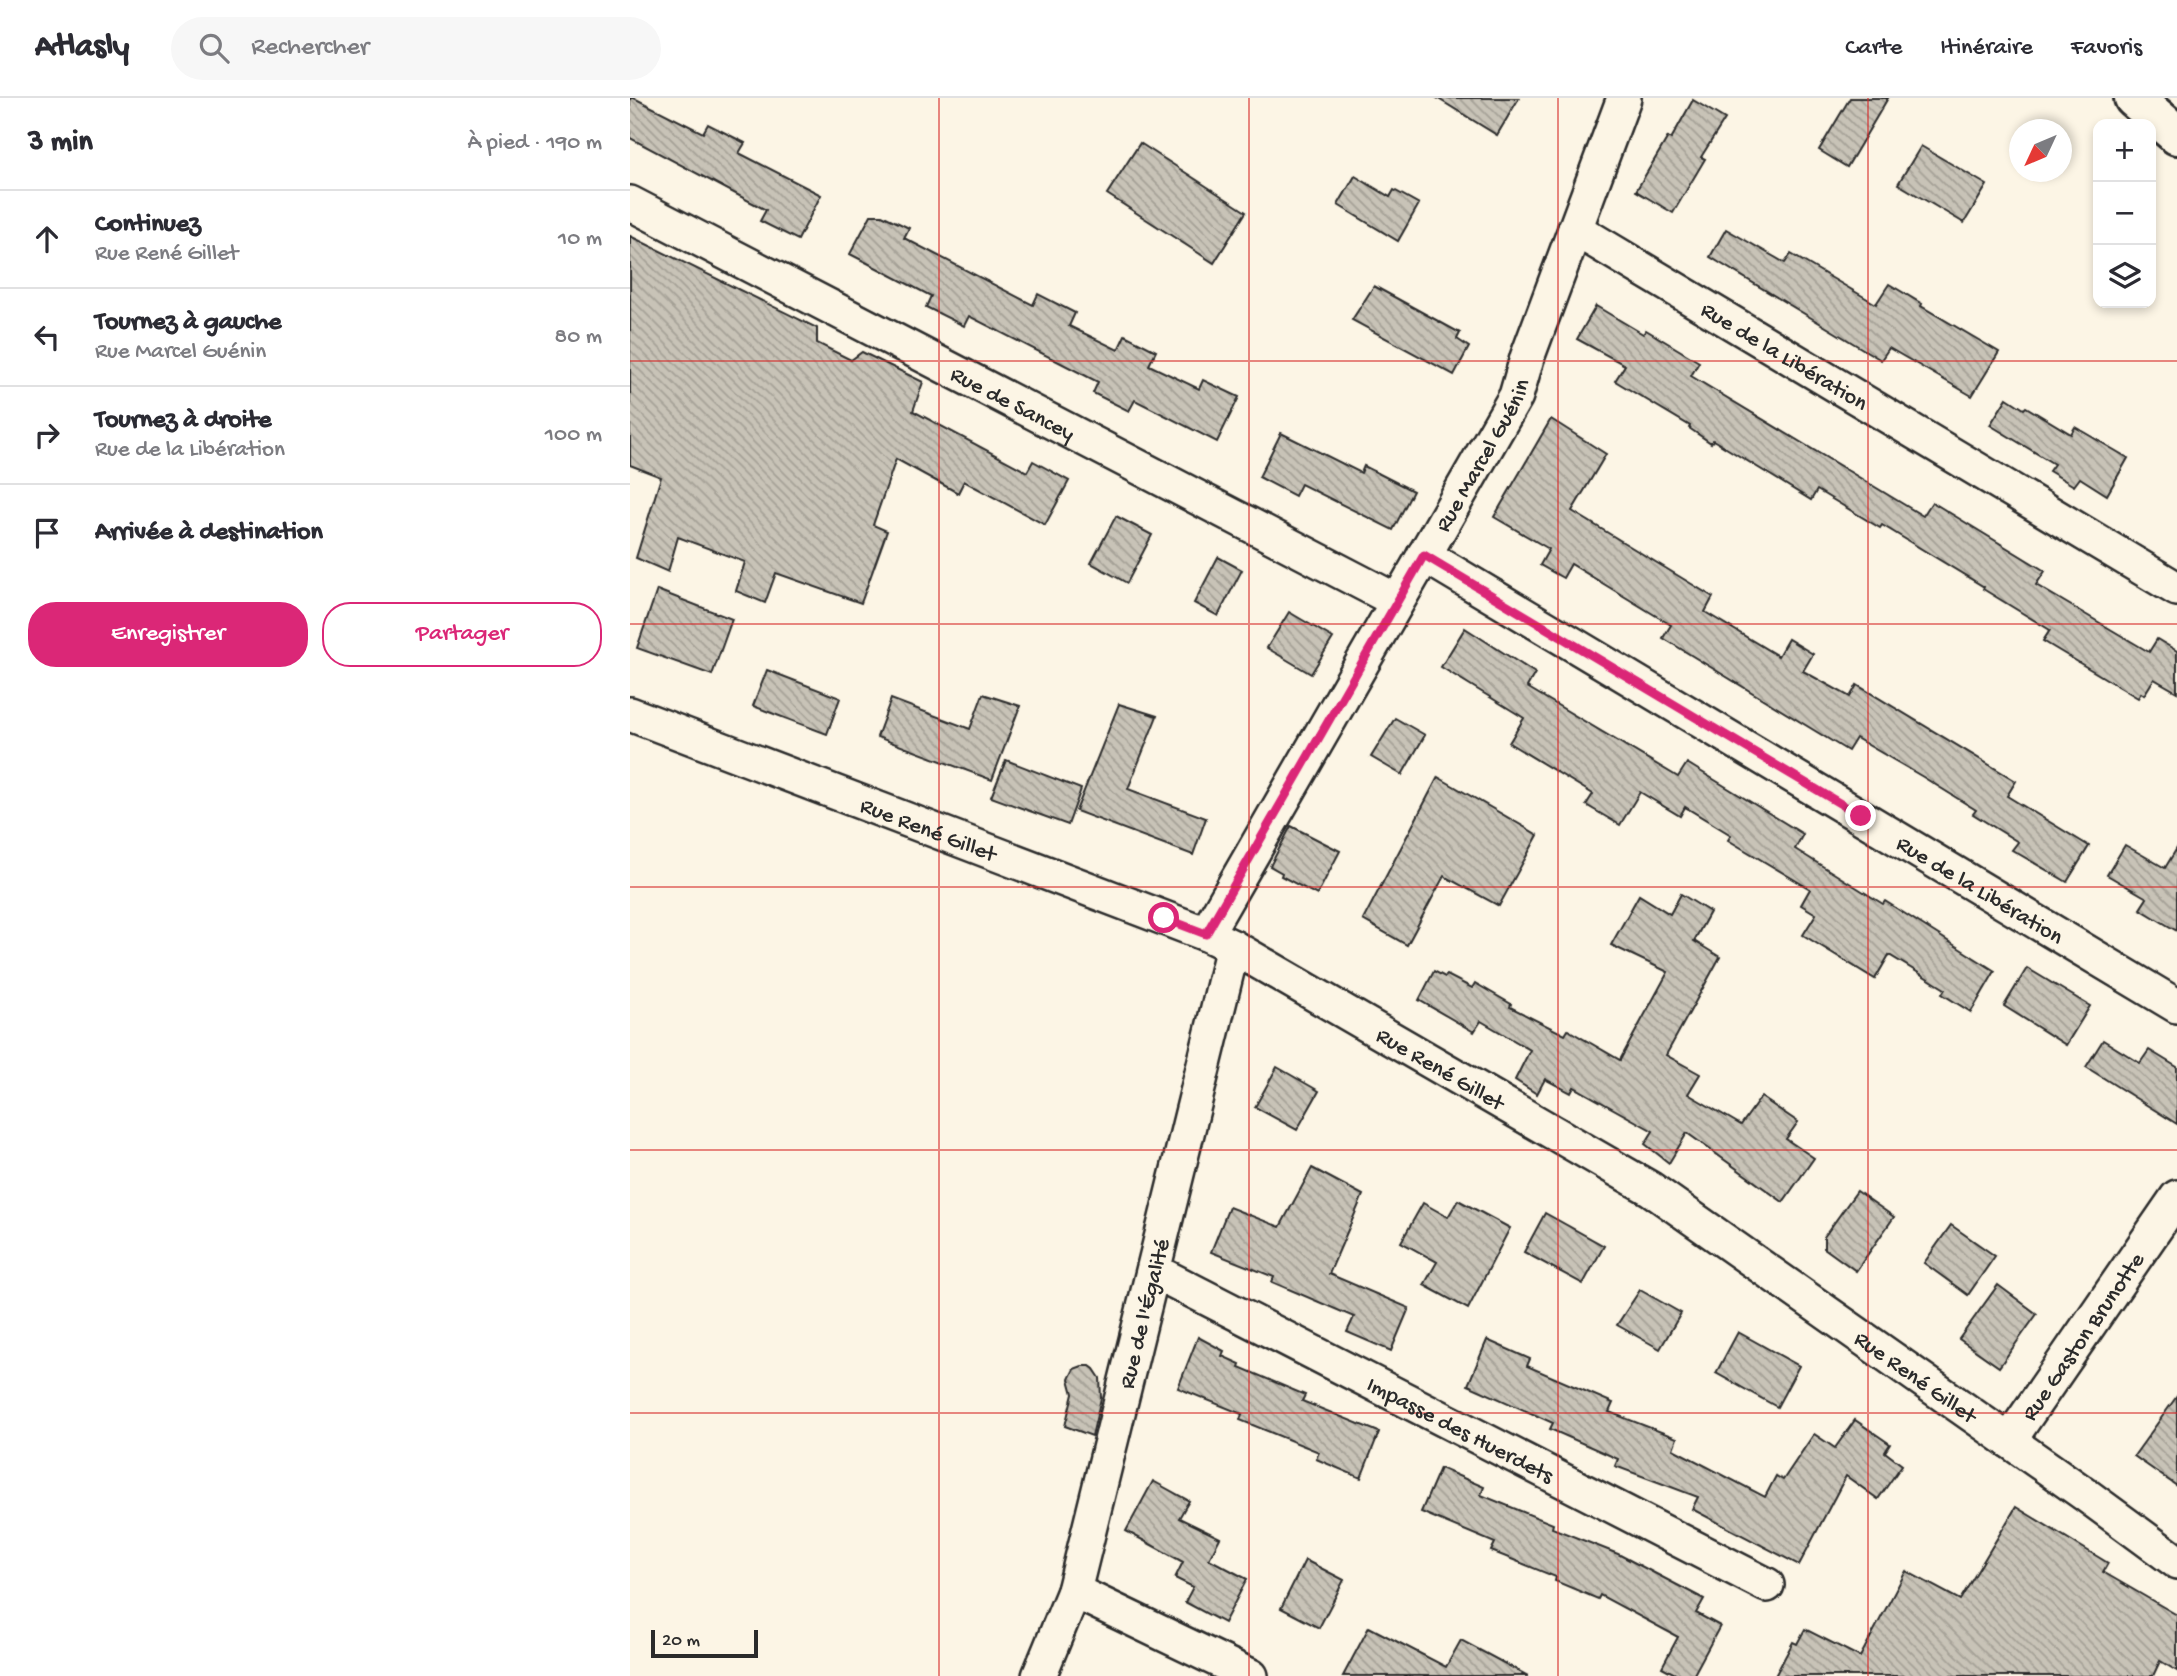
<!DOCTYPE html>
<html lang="fr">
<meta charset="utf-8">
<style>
:root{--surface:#fff;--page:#f7f7f7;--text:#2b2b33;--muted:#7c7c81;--line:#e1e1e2;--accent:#db2777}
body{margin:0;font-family:"Gochi Hand",sans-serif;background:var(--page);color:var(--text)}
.controls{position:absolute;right:21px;top:21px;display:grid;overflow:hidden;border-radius:14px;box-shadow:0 4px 10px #0003}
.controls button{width:63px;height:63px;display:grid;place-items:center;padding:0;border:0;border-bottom:2px solid var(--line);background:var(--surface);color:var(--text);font:35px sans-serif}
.compass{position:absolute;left:1379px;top:21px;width:63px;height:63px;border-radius:50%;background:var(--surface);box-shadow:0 4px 10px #0003;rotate:226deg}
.scale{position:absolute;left:21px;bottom:18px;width:107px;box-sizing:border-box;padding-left:7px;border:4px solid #2b2b2b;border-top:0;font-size:19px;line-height:24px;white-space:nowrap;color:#2b2b2b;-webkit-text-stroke:5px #fcf5e5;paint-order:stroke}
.stop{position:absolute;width:21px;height:21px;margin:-16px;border:5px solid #db2777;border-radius:50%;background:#fff}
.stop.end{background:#db2777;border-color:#fff;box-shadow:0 2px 7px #0008}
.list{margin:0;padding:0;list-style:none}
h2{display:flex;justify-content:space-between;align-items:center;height:91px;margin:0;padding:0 28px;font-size:30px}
h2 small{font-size:23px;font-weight:400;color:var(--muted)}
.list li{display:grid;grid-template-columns:46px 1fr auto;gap:21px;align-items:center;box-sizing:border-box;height:98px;padding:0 28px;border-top:2px solid var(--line)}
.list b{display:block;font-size:26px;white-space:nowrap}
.list p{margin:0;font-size:23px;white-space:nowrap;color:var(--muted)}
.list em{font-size:23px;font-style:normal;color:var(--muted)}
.actions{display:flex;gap:14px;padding:21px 28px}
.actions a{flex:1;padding:16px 0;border:2px solid var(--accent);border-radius:28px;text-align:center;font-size:24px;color:var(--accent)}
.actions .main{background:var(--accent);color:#fff}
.icon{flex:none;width:38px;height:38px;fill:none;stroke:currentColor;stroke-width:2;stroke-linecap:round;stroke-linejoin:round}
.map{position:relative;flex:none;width:1547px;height:1578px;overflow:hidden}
header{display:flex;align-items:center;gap:42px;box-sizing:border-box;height:98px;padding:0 35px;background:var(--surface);border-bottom:2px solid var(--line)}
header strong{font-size:33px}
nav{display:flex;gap:38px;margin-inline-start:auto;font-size:24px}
.search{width:490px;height:63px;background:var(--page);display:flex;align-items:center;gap:18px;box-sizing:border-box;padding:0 24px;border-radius:38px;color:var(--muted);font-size:26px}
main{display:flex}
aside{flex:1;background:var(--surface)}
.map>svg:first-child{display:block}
.building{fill:url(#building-back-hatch);stroke:#2b2b2b;stroke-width:2}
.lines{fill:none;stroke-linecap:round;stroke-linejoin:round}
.street-casing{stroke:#2b2b2b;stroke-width:38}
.secondary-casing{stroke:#2b2b2b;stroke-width:44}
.street{stroke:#fcf5e5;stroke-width:33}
.secondary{stroke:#fcf5e5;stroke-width:38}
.route{stroke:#db2777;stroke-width:9}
.grid{fill:none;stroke:#d62828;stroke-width:2;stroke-opacity:0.55}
.labels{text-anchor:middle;stroke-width:5;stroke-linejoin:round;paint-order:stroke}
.street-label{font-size:23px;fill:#2b2b2b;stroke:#fcf5e5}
</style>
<header>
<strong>Atlasly</strong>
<div class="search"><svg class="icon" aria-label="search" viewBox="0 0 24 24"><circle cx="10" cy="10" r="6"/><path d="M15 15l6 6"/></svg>Rechercher</div>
<nav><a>Carte</a><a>Itinéraire</a><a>Favoris</a></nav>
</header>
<main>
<aside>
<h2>3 min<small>À pied · 190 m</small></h2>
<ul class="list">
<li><svg class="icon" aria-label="ahead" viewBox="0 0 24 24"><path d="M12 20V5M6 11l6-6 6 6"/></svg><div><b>Continuez</b><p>Rue René Gillet</p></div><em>10 m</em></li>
<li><svg class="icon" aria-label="left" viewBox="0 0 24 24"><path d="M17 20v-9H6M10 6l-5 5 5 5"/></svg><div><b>Tournez à gauche</b><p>Rue Marcel Guénin</p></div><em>80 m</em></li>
<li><svg class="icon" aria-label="right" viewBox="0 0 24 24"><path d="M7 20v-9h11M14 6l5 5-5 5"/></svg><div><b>Tournez à droite</b><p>Rue de la Libération</p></div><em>100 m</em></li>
<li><svg class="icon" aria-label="arrive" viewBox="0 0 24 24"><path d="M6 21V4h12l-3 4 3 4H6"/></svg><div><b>Arrivée à destination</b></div></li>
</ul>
<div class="actions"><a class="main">Enregistrer</a><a>Partager</a></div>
</aside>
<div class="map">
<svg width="1547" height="1578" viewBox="0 0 1547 1578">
<defs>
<pattern id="building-back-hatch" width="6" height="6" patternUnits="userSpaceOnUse" patternTransform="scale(1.75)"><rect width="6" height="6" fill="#c8c3b7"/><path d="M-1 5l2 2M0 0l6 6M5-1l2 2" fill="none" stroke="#a39f95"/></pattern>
</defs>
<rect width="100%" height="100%" fill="#fcf5e5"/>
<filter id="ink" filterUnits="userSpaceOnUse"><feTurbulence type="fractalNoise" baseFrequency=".0143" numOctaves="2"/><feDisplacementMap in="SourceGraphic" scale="14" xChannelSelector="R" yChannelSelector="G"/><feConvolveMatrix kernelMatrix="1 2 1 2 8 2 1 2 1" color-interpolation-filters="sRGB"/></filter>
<g filter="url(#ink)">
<g class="building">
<path d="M0 0H4L73 35 78 26 115 45 109 55 191 97 168 142 130 123 136 112 0 40Z"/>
<path d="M807 0H889L867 37Z"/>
<path d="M1220 0H1258L1217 69 1189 52Z"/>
<path d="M1063 2 1095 21 1071 59 1075 61 1043 115 1006 93 1038 39 1041 41Z"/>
<path d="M510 45 616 114 584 165 477 96Z"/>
<path d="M1291 48 1357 87 1334 125 1268 86Z"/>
<path d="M725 78 760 99 764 92 789 106 768 143 708 107Z"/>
<path d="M241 117H252L279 130 274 140 403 207 408 196 445 215 439 228 488 252 495 237 526 253 519 267 569 291 573 282 609 299 587 344 505 302 499 313 463 295 468 284 339 218 334 228 296 209 301 198 220 156Z"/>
<path d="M1096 131 1155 165 1161 156 1246 206 1259 186 1292 206 1291 208 1369 254 1342 298 1259 250 1251 262 1080 159Z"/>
<path d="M0 138 187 230V245L221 262 232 254 293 284 283 313 397 374 403 363 439 383 415 427 334 383 328 395 266 361 243 427 257 433 231 505 146 475 135 505 106 493 115 464 48 439 38 474 6 460 31 379 0 367Z"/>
<path d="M744 188 830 235 827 241 839 249 824 277 722 222Z"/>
<path d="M966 208 1013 236 1016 232 1069 264 1061 278 1293 418 1302 404 1415 473 1406 487 1519 554 1527 541 1547 553V594L1524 581 1514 597 1511 595 1508 600 1413 543 1420 532 1353 491 1354 489 1252 427 1250 430 1187 392 1181 402 1083 342 1081 345 1059 330 1060 328 985 283 995 267 947 241Z"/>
<path d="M1377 300 1394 311 1396 309 1441 336 1445 329 1498 360 1477 397 1450 380 1444 388 1419 373 1424 366 1360 327Z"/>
<path d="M921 321 976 356 942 413 1083 499 1075 514 1148 558 1158 541 1183 556 1173 573 1220 599 1227 587 1386 683 1377 698 1459 748 1437 784 1382 752 1388 744 1343 716 1346 712 1293 679 1226 640 1218 653 1033 540 1041 527 977 488 941 466 933 480 910 467 919 451 864 419Z"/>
<path d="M651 335 731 375 734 368 783 393 763 432 671 386 665 398 629 379Z"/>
<path d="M486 418 522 437 497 485 461 465Z"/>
<path d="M588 459 612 472 588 518 564 505Z"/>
<path d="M27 492 102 521 82 577 7 550Z"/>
<path d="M659 514 703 540 681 576 637 550Z"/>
<path d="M835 530 905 575 897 589 1048 679 1057 665 1173 736 1165 751 1253 806 1255 803 1365 873 1341 914 1312 896 1315 891 1259 857 1245 881 1173 837 1186 816 1171 807 1180 791 1098 742 1101 737 1055 709 1050 718 1010 694 990 727 956 707 963 696 879 645 894 620 811 569Z"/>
<path d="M137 572 210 600 197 636 123 608Z"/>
<path d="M353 596 390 608 362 682 247 639 261 601 340 631Z"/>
<path d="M489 606 527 618 498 691 576 720 563 757 446 713Z"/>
<path d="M765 620 795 637 772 677 741 659Z"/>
<path d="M376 662 451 691 438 727 361 699Z"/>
<path d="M808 679 908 737 869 808 814 778 777 847 733 822Z"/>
<path d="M661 728 710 753 687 797 651 778 652 775 640 768Z"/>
<path d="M1495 747 1535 770 1547 750V833L1510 811 1517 800 1477 777Z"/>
<path d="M1051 796 1080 814 1064 843 1090 859 1036 957 1070 976 1058 996 1111 1027 1131 999 1168 1024 1156 1041 1184 1060 1153 1104 1057 1035 1039 1065 1015 1046 1023 1033 944 989 941 995 915 981 907 996 885 982 900 952 851 923 844 934 789 902 804 873 815 879 817 877 842 890 845 885 881 906 880 909 935 937 938 932 990 962 1038 874 981 847 1009 797 1040 816Z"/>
<path d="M1397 870 1460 908 1436 947 1374 908Z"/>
<path d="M1473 942 1510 965 1519 952 1547 969V1026L1456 969Z"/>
<path d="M647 969 689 993 667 1032 625 1009Z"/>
<path d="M682 1070 733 1097 699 1176 779 1210 761 1253 717 1234 724 1219 642 1184 644 1179 581 1154 599 1109 650 1129Z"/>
<path d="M1227 1093 1264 1119 1226 1173 1194 1150V1139Z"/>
<path d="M828 1102 880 1130 838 1211 794 1187 807 1164 771 1144 793 1105 818 1119Z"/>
<path d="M915 1115 974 1148 953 1186 894 1154Z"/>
<path d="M1321 1127 1365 1158 1338 1197 1294 1165Z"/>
<path d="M1368 1187 1407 1216 1369 1269 1329 1241Z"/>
<path d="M1010 1192 1051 1215 1030 1251 987 1227Z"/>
<path d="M1108 1234 1169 1268 1147 1309 1086 1275Z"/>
<path d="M568 1239 594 1253 592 1258 610 1266 609 1269 675 1297 672 1303 749 1334 731 1380 686 1361 689 1354 610 1322 612 1316 548 1290Z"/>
<path d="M857 1242 900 1261 897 1268 983 1305 979 1314 1047 1340 1043 1351 1135 1399 1146 1378 1153 1382 1184 1336 1205 1350 1225 1322 1260 1346 1255 1354 1272 1367 1248 1401 1216 1378 1169 1467 1062 1411 1068 1399 985 1368 988 1361 920 1331 923 1325 838 1287Z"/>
<path d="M452 1268H460L464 1271 470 1280 471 1300 462 1338 435 1328 443 1296 439 1281 444 1271Z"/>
<path d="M1547 1298V1388L1504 1358Z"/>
<path d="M810 1370 854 1389 851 1397 923 1426 922 1430 988 1456 1074 1501 1066 1515 1090 1528 1063 1578H1049L1032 1569 1048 1539 970 1497 968 1501 925 1483 926 1479 861 1453 865 1445 791 1414Z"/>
<path d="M523 1383 559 1403 549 1420 590 1440 579 1461 617 1481 594 1525 555 1504 563 1489 545 1480 553 1464 496 1433Z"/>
<path d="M1386 1409 1478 1465 1473 1474 1547 1517V1573L1530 1563 1523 1578H1145L1163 1544 1167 1546 1175 1531 1230 1559 1276 1473 1330 1502Z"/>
<path d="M675 1462 714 1482 689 1530 651 1510Z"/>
<path d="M739 1529 816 1569 831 1542 898 1578H713Z"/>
</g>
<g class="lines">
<defs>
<g id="street">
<path id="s1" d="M0 105 767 503"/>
<path id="s2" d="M945 131 1547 491"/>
<path id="s3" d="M794 457 1547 908"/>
<path id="s4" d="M0 616 576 836 603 849 1021 1091 1456 1397 1547 1464"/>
<path id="s5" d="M576 836 886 298 897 260 994 0"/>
<path id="s6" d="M524 1173 1137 1487"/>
<path id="s7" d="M1379 1343 1547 1099"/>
<path d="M444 1493 621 1578"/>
<path id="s8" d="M409 1578 444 1493 603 849"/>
</g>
<path id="secondary" d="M1504 0 1547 37"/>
</defs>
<use href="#street" class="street-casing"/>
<use href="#secondary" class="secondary-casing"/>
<use href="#street" class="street"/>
<use href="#secondary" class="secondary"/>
</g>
</g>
<g class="lines" filter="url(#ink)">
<path class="route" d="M534 820 576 836 794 457 1231 718"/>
</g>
<path class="grid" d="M309 0V1578M619 0V1578M928 0V1578M1238 0V1578M0 263H1547M0 526H1547M0 789H1547M0 1052H1547M0 1315H1547"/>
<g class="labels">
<g class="street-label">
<text dy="8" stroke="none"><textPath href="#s2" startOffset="245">Rue de la Libération</textPath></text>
<text dy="8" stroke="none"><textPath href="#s1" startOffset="432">Rue de Sancey</textPath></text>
<text dy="8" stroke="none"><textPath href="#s5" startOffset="553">Rue Marcel Guénin</textPath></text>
<text dy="8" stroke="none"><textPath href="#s4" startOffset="320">Rue René Gillet</textPath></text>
<text dy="8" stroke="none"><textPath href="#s3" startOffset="649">Rue de la Libération</textPath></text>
<text dy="8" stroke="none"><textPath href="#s4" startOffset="887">Rue René Gillet</textPath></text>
<text dy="8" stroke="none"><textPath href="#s8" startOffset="378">Rue de l'Égalité</textPath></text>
<text dy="8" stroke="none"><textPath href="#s7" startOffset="128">Rue Gaston Brunotte</textPath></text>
<text dy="8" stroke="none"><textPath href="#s4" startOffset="1454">Rue René Gillet</textPath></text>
<text dy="8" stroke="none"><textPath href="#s6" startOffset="345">Impasse des Huerdets</textPath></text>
</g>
</g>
</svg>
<div class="controls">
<button>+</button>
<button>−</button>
<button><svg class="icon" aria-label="layers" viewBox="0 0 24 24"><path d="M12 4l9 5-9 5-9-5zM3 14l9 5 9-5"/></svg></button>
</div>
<svg class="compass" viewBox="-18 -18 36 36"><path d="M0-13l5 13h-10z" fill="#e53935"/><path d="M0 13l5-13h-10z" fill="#7c7c81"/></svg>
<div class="scale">20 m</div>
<div class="stop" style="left:534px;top:820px"></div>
<div class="stop end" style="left:1231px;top:718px"></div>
</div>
</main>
